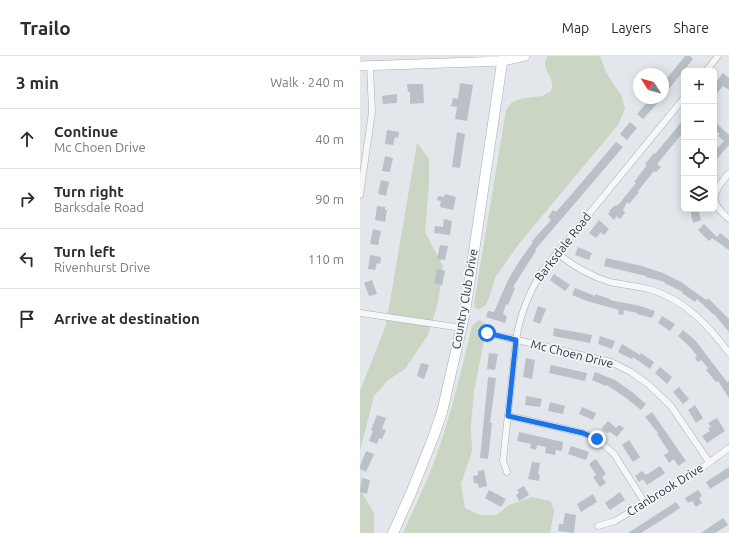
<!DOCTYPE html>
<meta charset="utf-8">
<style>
:root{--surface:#fff;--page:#f7f7f7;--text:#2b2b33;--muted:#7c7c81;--line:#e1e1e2}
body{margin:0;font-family:Ubuntu,sans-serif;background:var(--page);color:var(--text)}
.controls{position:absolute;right:12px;top:12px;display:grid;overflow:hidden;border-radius:6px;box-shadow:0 2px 10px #0003}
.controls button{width:36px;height:36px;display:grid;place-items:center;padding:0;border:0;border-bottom:1px solid var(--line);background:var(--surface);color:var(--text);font:20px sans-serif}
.compass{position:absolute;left:273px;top:12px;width:36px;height:36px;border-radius:50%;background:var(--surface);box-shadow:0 2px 10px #0003;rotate:306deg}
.stop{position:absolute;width:12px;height:12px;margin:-9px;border:3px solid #1a73e8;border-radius:50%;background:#fff}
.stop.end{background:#1a73e8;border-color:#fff;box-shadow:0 1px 4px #0008}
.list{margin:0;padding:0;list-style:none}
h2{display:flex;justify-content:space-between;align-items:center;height:52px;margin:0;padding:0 16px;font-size:17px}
h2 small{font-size:13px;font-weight:400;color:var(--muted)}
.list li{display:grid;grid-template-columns:26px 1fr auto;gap:12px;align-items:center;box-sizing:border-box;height:60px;padding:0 16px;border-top:1px solid var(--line)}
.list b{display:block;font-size:15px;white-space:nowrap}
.list p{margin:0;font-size:13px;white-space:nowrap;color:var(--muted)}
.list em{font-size:13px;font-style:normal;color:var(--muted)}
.icon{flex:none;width:22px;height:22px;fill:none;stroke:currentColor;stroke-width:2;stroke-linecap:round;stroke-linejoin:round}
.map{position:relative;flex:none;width:369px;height:477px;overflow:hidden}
header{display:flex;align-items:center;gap:24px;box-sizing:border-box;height:56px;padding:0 20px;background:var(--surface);border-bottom:1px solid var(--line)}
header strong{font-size:19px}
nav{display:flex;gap:22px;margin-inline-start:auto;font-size:14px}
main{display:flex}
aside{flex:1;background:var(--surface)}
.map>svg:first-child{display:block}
.green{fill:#cad5c4}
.building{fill:#bac0c8}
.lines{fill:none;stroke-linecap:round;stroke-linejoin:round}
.street-casing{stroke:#a8aeb5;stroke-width:7}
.secondary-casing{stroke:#a8aeb5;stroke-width:10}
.primary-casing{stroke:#a3acb6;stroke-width:11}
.street{stroke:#f6f7f9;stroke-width:6}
.secondary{stroke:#fff;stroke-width:9}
.primary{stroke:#fff;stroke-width:10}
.route{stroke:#1a73e8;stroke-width:5}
.labels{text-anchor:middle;stroke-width:3.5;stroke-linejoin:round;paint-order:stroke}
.street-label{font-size:12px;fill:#2b3543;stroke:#f3f5f8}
</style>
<header>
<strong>Trailo</strong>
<nav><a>Map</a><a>Layers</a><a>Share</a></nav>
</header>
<main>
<aside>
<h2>3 min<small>Walk · 240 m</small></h2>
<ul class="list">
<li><svg class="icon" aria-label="ahead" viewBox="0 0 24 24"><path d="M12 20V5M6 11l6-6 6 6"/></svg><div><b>Continue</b><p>Mc Choen Drive</p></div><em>40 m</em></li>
<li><svg class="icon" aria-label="right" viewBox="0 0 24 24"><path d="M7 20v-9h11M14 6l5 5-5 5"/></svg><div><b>Turn right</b><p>Barksdale Road</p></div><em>90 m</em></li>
<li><svg class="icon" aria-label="left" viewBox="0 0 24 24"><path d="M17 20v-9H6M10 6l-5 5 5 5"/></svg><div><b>Turn left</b><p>Rivenhurst Drive</p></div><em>110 m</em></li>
<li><svg class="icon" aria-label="arrive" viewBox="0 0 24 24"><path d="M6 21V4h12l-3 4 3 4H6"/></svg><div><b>Arrive at destination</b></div></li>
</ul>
</aside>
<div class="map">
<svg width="369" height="477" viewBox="0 0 369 477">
<rect width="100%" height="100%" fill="#e3e7eb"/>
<g class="green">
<path d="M188 0H240L246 16 254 29 261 38 265 53 258 69 158 189 135 222 130 239 126 249 119 253 115 252 114 247 146 54 151 47 159 43 182 40 191 35C197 21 178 12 188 0Z"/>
<path d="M57 87 69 103V129L65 176 83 210 78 247 68 279 45 313 28 324 14 340 0 395V335L26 269Z"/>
<path d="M119 264 125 267 123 290 114 335 111 369 112 395 101 428 105 452 120 459H136L149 449 172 441 191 445 194 455 190 477H43C57 446 72 415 82 383 94 346 103 308 112 270L116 266Z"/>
<path d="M0 409 1 435 14 457V477H0Z"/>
</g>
<g class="building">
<path d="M325 0H330L333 3 303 40V27Z"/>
<path d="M363 17 369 22V34L363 30 354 41V29Z"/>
<path d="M100 27 113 29 107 65 95 63 97 51 91 50 93 42 98 43Z"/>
<path d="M47 28H63L64 47 50 48V36H48Z"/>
<path d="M37 38V47L23 48 22 40Z"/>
<path d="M291 42H302L283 63 277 58Z"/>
<path d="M324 63V82L321 79 297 108 301 111 296 116 294 115 278 135 279 136 269 148 267 146 263 154 265 157 260 163 257 160 254 164 248 158 250 156 249 155 255 149 256 150 259 148 276 127 274 126 287 109 285 108 294 97 295 98Z"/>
<path d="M354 65 369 79V89L354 106V92L356 94 364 85 358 80 360 78 354 74Z"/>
<path d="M270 66 277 72 267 84 260 78Z"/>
<path d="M27 74 39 76 38 82 35 81 33 89 25 88Z"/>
<path d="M97 76 105 78 100 112 92 111Z"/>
<path d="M256 86 263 91 175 194 176 195 165 212 153 231 155 232 148 249 146 248 143 258 147 260 145 267 126 261 128 255 134 256 148 224 158 207 173 186 172 185 191 164 188 161 193 154 196 156 211 139Z"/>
<path d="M25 100 33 102 30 116 22 115Z"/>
<path d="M21 124 29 126 26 140 18 138Z"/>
<path d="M85 138 96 141 93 154 80 151 81 145 77 144 78 140 84 141Z"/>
<path d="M17 150 25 151V154H27L25 166 15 164Z"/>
<path d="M330 153H338L341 164 333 167Z"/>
<path d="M84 163 92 165 90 179 74 177 75 170 83 171Z"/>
<path d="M239 164 249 173 244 179 241 176 236 182 229 177Z"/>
<path d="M344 168 357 181 360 177 369 184V194L352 182 349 185 338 174Z"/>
<path d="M13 173 21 175 18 189 10 188Z"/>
<path d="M80 189 88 190 85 204 77 203Z"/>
<path d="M218 191 232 197 229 204 215 199Z"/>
<path d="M10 199 21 201 20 208 17 207 15 214 8 213Z"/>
<path d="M246 202 282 210 303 217 321 226 346 244 348 242 369 263V276L354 258H353L337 243 335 246 322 237 323 236 304 227 305 226 286 221V220L244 210Z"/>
<path d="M77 213 85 215 82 229 74 227Z"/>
<path d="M194 218 210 229 205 235 190 224Z"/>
<path d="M12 224 17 238 9 240 4 227Z"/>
<path d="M215 232 235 240V238L250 243V244L280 250 295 255 292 262 277 258V257L264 254 263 259 258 258 259 254 227 245 212 239Z"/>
<path d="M178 250 186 253 180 268 173 265Z"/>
<path d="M302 260 315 268 310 275 298 267Z"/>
<path d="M194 272 232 279 230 287 193 280Z"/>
<path d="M323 274 335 284 367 326 369 325V342L358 325 356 326 346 314 348 312 341 304 338 306 335 302 337 300 329 290 318 280Z"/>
<path d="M240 280 255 285 252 293 238 288Z"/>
<path d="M262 288 280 299 281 297 294 306 290 313 273 301 272 303 258 296Z"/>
<path d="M129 297 138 298 135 314 127 313Z"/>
<path d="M166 302 175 304 172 323 163 321Z"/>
<path d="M61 307 69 309 64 323 57 320Z"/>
<path d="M191 309 227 317 225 325 189 317Z"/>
<path d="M300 311 312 321 307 328 295 317Z"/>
<path d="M235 316 255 324 272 336 286 348 281 354 266 342 247 329 246 330 232 324Z"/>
<path d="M128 321 136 322 130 367H132L128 403 120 402Z"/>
<path d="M319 331 329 343 323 348 313 336Z"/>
<path d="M166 340 182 343 180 351 165 349Z"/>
<path d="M190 346 205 350 203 358 188 355Z"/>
<path d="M335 349 343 362 336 367 328 354Z"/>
<path d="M222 351 236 357 233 364 219 358Z"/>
<path d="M292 356 326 405 318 410 314 403 309 407 304 399 309 396 297 378 298 377 285 361Z"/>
<path d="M17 359 26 362 22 373 26 374 22 383 19 382 17 388 9 385 13 375 11 374Z"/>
<path d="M357 362 365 375 347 387 342 380 350 375 348 372 351 371 348 367Z"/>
<path d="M248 365 256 372 259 369 264 372 257 381 250 376 247 377 241 373Z"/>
<path d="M159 376 203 386 202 395 196 394 195 399 185 397 186 391 177 389 176 394 170 392 171 388 157 385Z"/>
<path d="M269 384 280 401 273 406 262 389Z"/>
<path d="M211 390 229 396 226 404 208 398Z"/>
<path d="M6 395 14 398 6 416 0 413V410Z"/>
<path d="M236 403 246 418 242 421 246 427 240 431 233 421 236 419 229 408Z"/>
<path d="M172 406 180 407 178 418 180 419 179 425 168 423Z"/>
<path d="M300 410 305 417 287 429 283 423 279 426 275 420 282 415 286 419Z"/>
<path d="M369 411V421L350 433 346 426Z"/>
<path d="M124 414 127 430 119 432 118 428 114 427 113 420 118 419V415Z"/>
<path d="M2 422 10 424 7 438 0 436Z"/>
<path d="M164 430 169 439 159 445 156 439 159 437 157 434Z"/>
<path d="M129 434 146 443 141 451 125 442Z"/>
<path d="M338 434 342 440 339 442 342 447 336 451 332 445 328 447 325 442Z"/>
<path d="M260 436 265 444 250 454 245 447Z"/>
<path d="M233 438 237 446 221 456 217 448Z"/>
<path d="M316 446 320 452 305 462 281 477H268Z"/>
<path d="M205 457 216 459 214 477 198 475 199 468H203Z"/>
<path d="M363 462 368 469 355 477H341Z"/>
</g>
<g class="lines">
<defs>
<g id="street">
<path d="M346 15 358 0"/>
<path d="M369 117C353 136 347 145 369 163"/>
<path d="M0 139 12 56 10 9"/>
<path d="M197 197C213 210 230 220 250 226 264 229 278 230 292 234 325 244 349 270 369 297"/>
<path d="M0 257 102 272"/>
<path d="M127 277 251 306 271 316 289 329 311 350 349 406"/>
<path d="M149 360 223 377 237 383 254 398 285 447"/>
<path d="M147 416 143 405 156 284C160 258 169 236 183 214L324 42"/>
<path d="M238 470 255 465 335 417 369 392"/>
</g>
<path id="secondary" d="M0 10 143 5 165 0"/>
<path id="primary" d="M33 477 51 437 73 382 82 356 105 256 143 0"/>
</defs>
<use href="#street" class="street-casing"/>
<use href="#secondary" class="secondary-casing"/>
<use href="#primary" class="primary-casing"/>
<use href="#street" class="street"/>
<use href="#secondary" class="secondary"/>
<use href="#primary" class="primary"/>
</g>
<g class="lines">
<path class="route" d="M127 277 156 284 148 360 223 377 237 383"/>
</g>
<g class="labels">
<g class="street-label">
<text transform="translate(203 191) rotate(-52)" y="4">Barksdale Road</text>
<text transform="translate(105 243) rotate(-80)" y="4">Country Club Drive</text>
<text transform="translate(212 298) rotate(14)" y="4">Mc Choen Drive</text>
<text transform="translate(305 434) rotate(-32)" y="4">Cranbrook Drive</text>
</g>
</g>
</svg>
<div class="controls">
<button>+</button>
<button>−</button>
<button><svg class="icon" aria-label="locate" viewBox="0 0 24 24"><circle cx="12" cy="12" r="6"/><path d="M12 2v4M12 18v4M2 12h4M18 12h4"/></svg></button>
<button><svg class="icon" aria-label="layers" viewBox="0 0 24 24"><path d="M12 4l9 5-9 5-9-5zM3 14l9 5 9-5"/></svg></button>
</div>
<svg class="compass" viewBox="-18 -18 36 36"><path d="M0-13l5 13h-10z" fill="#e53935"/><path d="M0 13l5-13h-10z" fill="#7c7c81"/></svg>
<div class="stop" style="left:127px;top:277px"></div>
<div class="stop end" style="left:237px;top:383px"></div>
</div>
</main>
